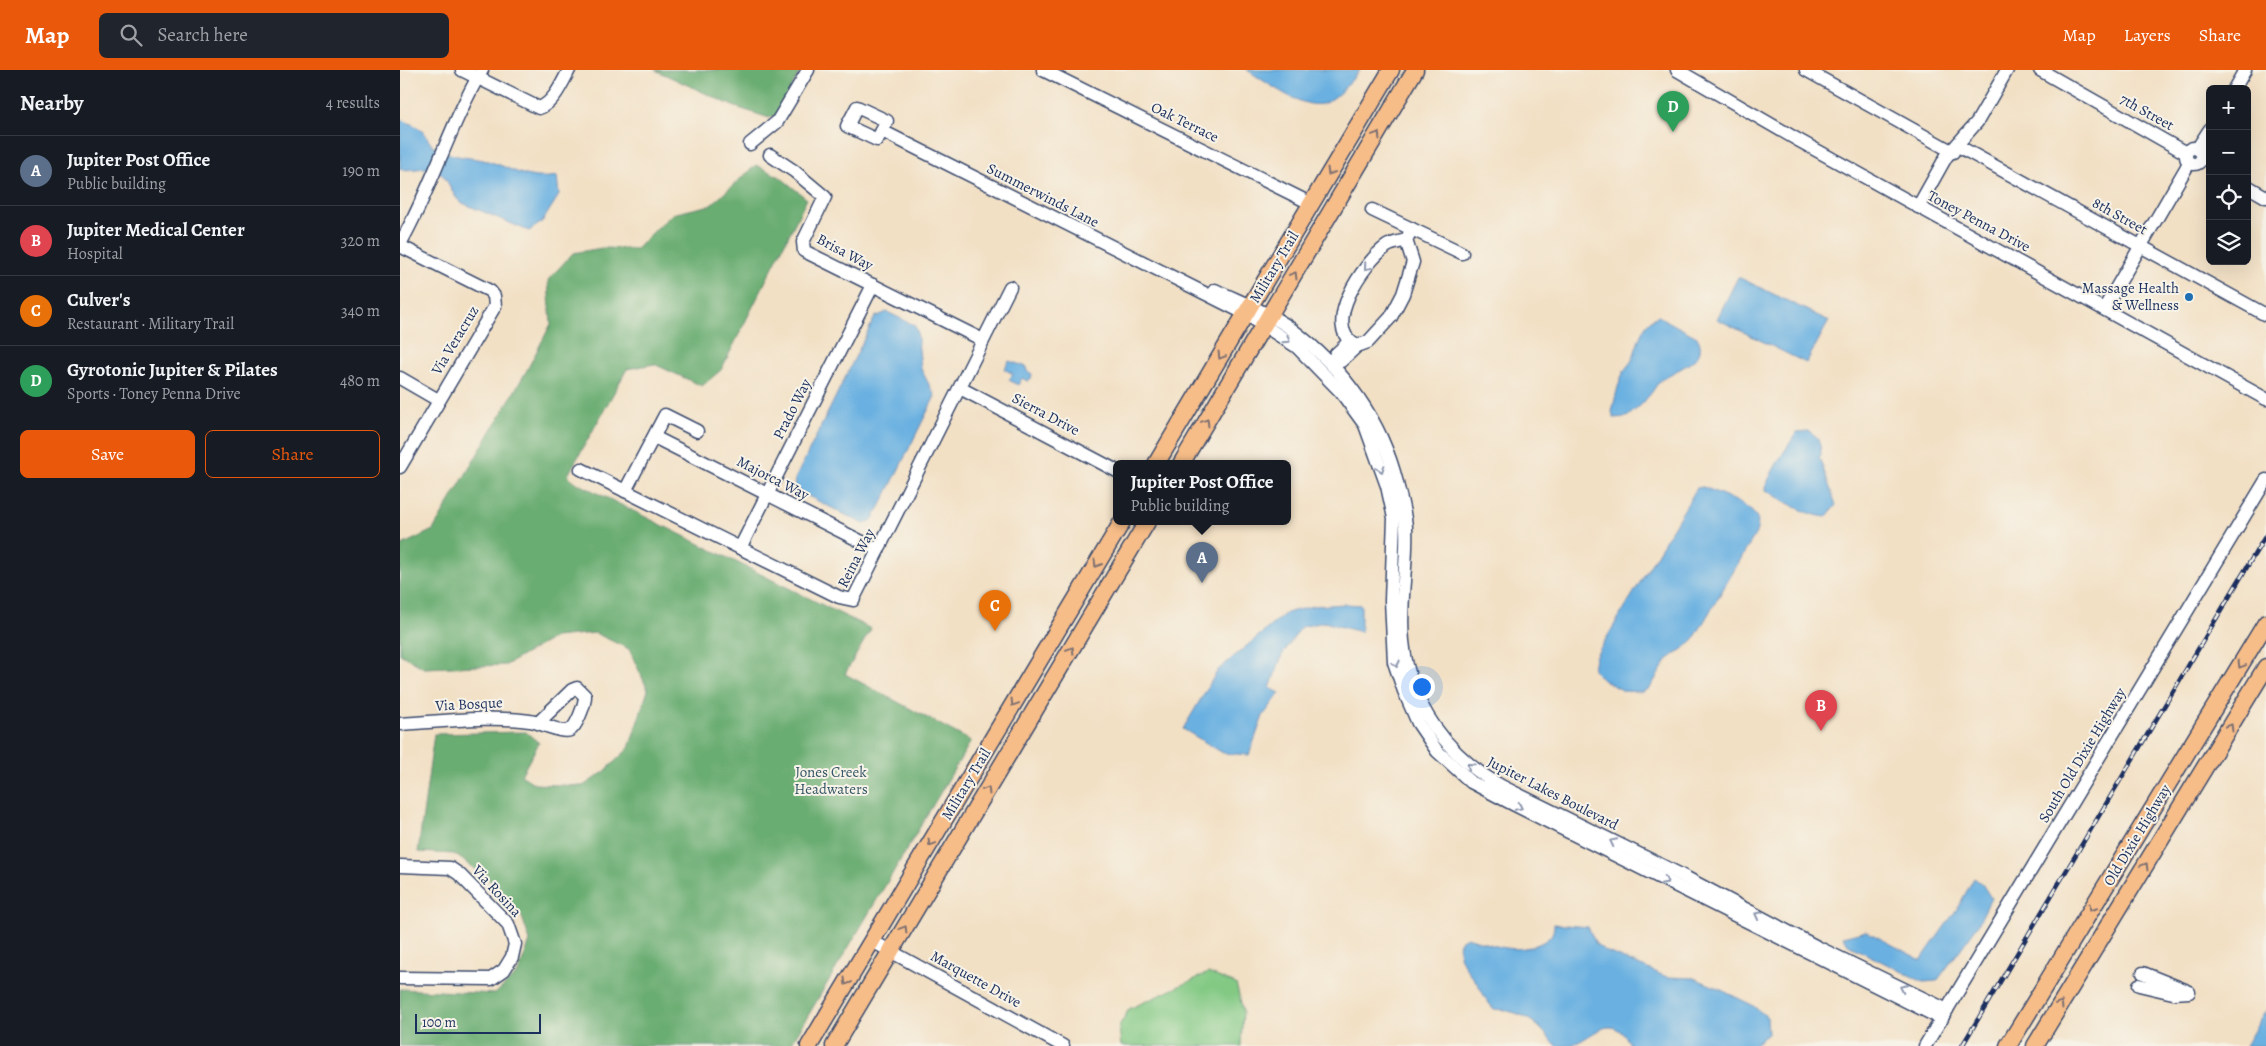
<!DOCTYPE html>
<meta charset="utf-8">
<style>
:root{--surface:#171b24;--page:#20242c;--text:#f1f3f6;--muted:#9ea1a6;--line:#363941;--accent:#ea580c}
body{margin:0;font-family:Alegreya,serif;background:var(--page);color:var(--text)}
.controls{position:absolute;right:15px;top:15px;display:grid;overflow:hidden;border-radius:8px;box-shadow:0 5px 20px #0002}
.controls button{width:45px;height:45px;display:grid;place-items:center;padding:0;border:0;border-bottom:1px solid var(--line);background:var(--surface);color:var(--text);font:25px sans-serif}
.scale{position:absolute;left:15px;bottom:12px;width:126px;box-sizing:border-box;padding-left:5px;border:2px solid #1b2f5e;border-top:0;font-size:14px;line-height:18px;white-space:nowrap;color:#1b2f5e;-webkit-text-stroke:4px #f7f3e8;paint-order:stroke}
.you{position:absolute;left:1021px;top:616px;width:18px;height:18px;margin:-12px;border:4px solid #fff;border-radius:50%;background:#1a73e8;box-shadow:0 0 0 8px #1a73e833}
.badge{display:grid;place-items:center;width:32px;height:32px;border-radius:50%;background:var(--accent);color:#fff;font-size:16px;font-weight:700}
.pin{position:absolute;translate:-50% -41px;filter:drop-shadow(0 1px 2px #0008)}
.pin::after{content:'';position:absolute;top:26px;width:18px;height:15px;background:inherit;clip-path:polygon(0 0,100% 0,50% 100%)}
.popup{position:absolute;left:713px;top:390px;width:178px;height:65px;box-sizing:border-box;display:grid;place-content:center;border-radius:8px;background:var(--surface);filter:drop-shadow(0 1px 4px #0005);font-size:16px;white-space:nowrap;color:var(--muted)}
.popup b{font-size:19px;color:var(--text)}
.popup::after{content:'';position:absolute;left:50%;top:100%;margin-left:-10px;border:10px solid transparent;border-top-color:var(--surface)}
.list{margin:0;padding:0;list-style:none}
h2{display:flex;justify-content:space-between;align-items:center;height:65px;margin:0;padding:0 20px;font-size:21px}
h2 small{font-size:16px;font-weight:400;color:var(--muted)}
.list li{display:grid;grid-template-columns:32px 1fr auto;gap:15px;align-items:center;box-sizing:border-box;height:70px;padding:0 20px;border-top:1px solid var(--line)}
.list b{display:block;font-size:19px;white-space:nowrap}
.list p{margin:0;font-size:16px;white-space:nowrap;color:var(--muted)}
.list em{font-size:16px;font-style:normal;color:var(--muted)}
.actions{display:flex;gap:10px;padding:15px 20px}
.actions a{flex:1;padding:11px 0;border:1px solid var(--accent);border-radius:8px;text-align:center;font-size:18px;color:var(--accent)}
.actions .main{background:var(--accent);color:#fff}
.icon{flex:none;width:28px;height:28px;fill:none;stroke:currentColor;stroke-width:2;stroke-linecap:round;stroke-linejoin:round}
.map{position:relative;flex:none;width:1866px;height:976px;overflow:hidden}
header{display:flex;align-items:center;gap:30px;box-sizing:border-box;height:70px;padding:0 25px;background:var(--accent);color:#fff}
header strong{font-size:24px}
nav{display:flex;gap:28px;margin-inline-start:auto;font-size:18px}
.search{width:350px;height:45px;background:var(--page);display:flex;align-items:center;gap:12px;box-sizing:border-box;padding:0 18px;border-radius:8px;color:var(--muted);font-size:19px}
main{display:flex}
aside{flex:1;background:var(--surface)}
.map>svg:first-child{display:block}
.green{fill:#83c984;stroke:#4f7c71}
.forest{fill:#6aad72;stroke:#426e68}
.water{fill:#6bb1e1;stroke:#4370a0}
.lines{fill:none;stroke-linecap:round;stroke-linejoin:round}
.minor-casing{stroke:#3b4a6d;stroke-width:15}
.major-casing{stroke:#3b4a6d;stroke-width:19}
.minor{stroke:#fff;stroke-width:12}
.major{stroke:#f7bd88;stroke-width:16}
.rail-casing{stroke:#1b2f5e;stroke-width:4.5}
.rail{stroke:#f7f3e8;stroke-width:2.5;stroke-dasharray:8;stroke-linecap:butt}
.oneway{stroke:#7e6f71}
.oneway2{stroke:#8d97ae}
.poi-dot{fill:#1f6fb2;stroke:#f7f3e8;stroke-width:2}
.labels{text-anchor:middle;stroke-width:4;stroke-linejoin:round;paint-order:stroke}
.street-label{font-size:15px;fill:#1b2f5e;stroke:#f7f3e8}
.poi-label{font-size:15px;fill:#1b2f5e;stroke:#f7f3e8;text-anchor:end}
.park-label{font-size:15px;fill:#355668;stroke:#f7f3e8}
</style>
<header>
<strong>Map</strong>
<div class="search"><svg class="icon" aria-label="search" viewBox="0 0 24 24"><circle cx="10" cy="10" r="6"/><path d="M15 15l6 6"/></svg>Search here</div>
<nav><a>Map</a><a>Layers</a><a>Share</a></nav>
</header>
<main>
<aside>
<h2>Nearby<small>4 results</small></h2>
<ul class="list">
<li><span class="badge" style="background:#5c6f8a">A</span><div><b>Jupiter Post Office</b><p>Public building</p></div><em>190 m</em></li>
<li><span class="badge" style="background:#e0444e">B</span><div><b>Jupiter Medical Center</b><p>Hospital</p></div><em>320 m</em></li>
<li><span class="badge" style="background:#e8710a">C</span><div><b>Culver's</b><p>Restaurant · Military Trail</p></div><em>340 m</em></li>
<li><span class="badge" style="background:#2e9e5b">D</span><div><b>Gyrotonic Jupiter &amp; Pilates</b><p>Sports · Toney Penna Drive</p></div><em>480 m</em></li>
</ul>
<div class="actions"><a class="main">Save</a><a>Share</a></div>
</aside>
<div class="map">
<svg width="1866" height="976" viewBox="0 0 1866 976">
<rect width="100%" height="100%" fill="#f7f3e8"/>
<filter id="ink" filterUnits="userSpaceOnUse"><feTurbulence type="fractalNoise" baseFrequency=".02" numOctaves="2"/><feDisplacementMap in="SourceGraphic" scale="10" xChannelSelector="R" yChannelSelector="G"/><feConvolveMatrix kernelMatrix="1 2 1 2 8 2 1 2 1" color-interpolation-filters="sRGB"/></filter>
<filter id="wash" filterUnits="userSpaceOnUse"><feTurbulence type="fractalNoise" baseFrequency=".0096" numOctaves="4" result="noise"/><feDisplacementMap in="SourceGraphic" scale="20" xChannelSelector="R" yChannelSelector="G"/><feGaussianBlur stdDeviation="1.12" result="paint"/><feColorMatrix in="noise" values="0 0 0 0 0 0 0 0 0 0 0 0 0 0 0 0 0 1.4 0 .05"/><feComposite in="paint" operator="in"/></filter>
<g filter="url(#wash)">
<rect width="100%" height="100%" fill="#f2e0c5"/>
<path class="green" d="M808 903 836 914 843 940 841 976H721L719 956 729 939Z"/>
<g class="forest">
<path d="M255 0H401L376 45 369 48 333 36Z"/>
<path d="M356 95 380 107 407 129 321 300 302 316 254 294 227 299 168 405 171 410 471 559 445 604 571 671 390 976H0V919L95 924 118 903 130 871 122 847 87 807 54 784 18 782 34 664 126 662 139 673 121 705 135 714 183 716 204 702 229 678 248 620 229 579 195 563 155 567 106 595 24 598 0 584V476L33 460 127 300 151 254 148 210 173 183 202 178 236 179 272 144 311 135Z"/>
</g>
<g class="water">
<path d="M847 0H960C951 11 940 25 927 32 907 44 865 11 847 0Z"/>
<path d="M0 49C8 53 17 55 23 62 28 67 29 74 35 77 50 87 66 87 83 90 111 96 124 112 157 106L159 125 142 152 129 161 60 132C49 121 47 99 28 98 19 98 9 101 0 99Z"/>
<path d="M1338 207 1429 251 1406 293 1317 249Z"/>
<path d="M487 242 514 255 517 260 521 299 535 326 480 437 472 450 464 454 402 423 396 418 395 409 475 247Z"/>
<path d="M1258 246 1297 267C1312 292 1272 299 1259 312 1255 317 1252 323 1247 328 1242 335 1234 341 1227 347L1214 348 1212 342C1215 329 1218 313 1224 301 1227 296 1231 293 1233 288 1238 274 1242 252 1258 246Z"/>
<path d="M609 291 627 297 626 300 632 304 631 309 627 311 622 308 618 315 609 310 613 304 604 299Z"/>
<path d="M1408 361C1419 366 1420 372 1421 385L1419 387 1436 435 1426 447C1405 445 1384 431 1366 420 1365 409 1390 373 1397 362Z"/>
<path d="M1303 417C1316 422 1351 435 1357 448 1359 453 1357 458 1356 463L1292 572 1267 590 1250 618 1242 622 1224 621 1203 610 1193 600 1195 587 1297 418Z"/>
<path d="M945 534 961 535V562L924 552 901 557 882 585 870 618 880 623 863 646 849 685 823 683 783 659 818 600 886 543 913 536Z"/>
<path d="M1574 808 1582 814 1591 828 1576 858 1537 911 1523 912 1450 876 1443 867 1466 861 1521 890 1557 839Z"/>
<path d="M1154 854 1188 857 1196 874 1205 881 1267 907 1294 908 1313 916 1352 935 1367 947 1368 964 1352 976H1231C1210 937 1195 969 1168 976 1165 976 1160 976 1156 976 1136 952 1126 942 1094 939 1085 930 1082 920 1075 910 1066 899 1056 886 1060 871L1067 867C1093 875 1116 886 1143 872 1151 867 1154 863 1154 854Z"/>
<path d="M1866 940V976H1845L1846 974Z"/>
</g>
</g>
<g filter="url(#ink)">
<g class="lines">
<defs>
<g id="minor">
<path d="M62 0 139 38C154 33 162 13 169 0"/>
<path d="M643 0 912 134"/>
<path d="M1277 0 1398 70 1866 329"/>
<path d="M1406 0 1553 82"/>
<path d="M1640 0 1786 83"/>
<path d="M1834 19 1845 0"/>
<path d="M457 37 487 51 477 70 447 56Z"/>
<path d="M482 61 846 244 897 277 941 322 965 355 987 416 994 448 991 530 994 592 1004 621 1018 653 1037 681 1071 712 1109 732 1542 949"/>
<path d="M350 74 377 52 408 0"/>
<path d="M1558 76 1866 245"/>
<circle cx="1794" cy="86" r="8"/>
<path d="M1797 79 1810 59"/>
<path d="M370 85 394 101 425 127 403 172 404 181 583 270"/>
<path d="M1847 116 1866 127"/>
<path d="M1518 137 1546 87 1577 52 1607 0"/>
<path d="M972 140 1062 183"/>
<path d="M0 174C32 118 49 56 82 0"/>
<path d="M0 176 90 221 94 226 95 236 0 397"/>
<path d="M815 220C838 231 870 243 890 258 942 297 981 349 997 413 1000 427 1005 442 1006 457 1008 495 999 533 1003 571 1009 635 1048 687 1103 717L1279 804 1417 877 1547 940"/>
<path d="M1704 239 1789 93"/>
<path d="M957 276C919 257 964 192 987 176 992 173 1000 172 1006 170L1012 159"/>
<path d="M931 294 941 291 957 276 968 272 991 247 1003 224 1013 192 1006 170"/>
<path d="M931 294 936 284 949 272"/>
<path d="M0 308 38 330"/>
<path d="M560 318 717 401"/>
<path d="M254 367 478 480"/>
<path d="M181 399 439 527 453 530 610 217"/>
<path d="M225 421 265 345 297 361"/>
<path d="M340 478 473 215"/>
<path d="M0 654C43 652 87 645 130 651 139 652 163 664 170 660 177 656 185 634 185 626L177 618 172 620 139 652"/>
<path d="M0 796 50 798 59 804 108 854 115 874 112 887 104 900 91 909 0 908"/>
<path d="M472 871 663 976"/>
<path d="M1743 903 1785 920"/>
<path d="M1739 915 1773 923 1789 922"/>
<path d="M1525 976 1866 410"/>
</g>
<g id="major">
<path d="M756 394 991 0"/>
<path d="M781 394 1015 0"/>
<path d="M409 976 722 452"/>
<path d="M434 976 747 452"/>
<path d="M1608 976 1866 553"/>
<path d="M1635 976 1866 597"/>
</g>
</defs>
<use href="#minor" class="minor-casing"/>
<use href="#major" class="major-casing"/>
<use href="#minor" class="minor"/>
<use href="#major" class="major"/>
<defs>
<path id="rail" d="M1562 976 1866 465"/>
</defs>
<use href="#rail" class="rail-casing"/>
<use href="#rail" class="rail"/>
</g>
<defs><path id="oneway-chevron" d="M-2-3.5L2.5 0L-2 3.5" fill="none" stroke-width="1.6" stroke-linecap="round" stroke-linejoin="round" transform="scale(1.25)"/></defs>
<g class="oneway">
<use href="#oneway-chevron" transform="translate(977 65) rotate(-59)"/>
<use href="#oneway-chevron" transform="translate(930 102) rotate(121)"/>
<use href="#oneway-chevron" transform="translate(894 205) rotate(-59)"/>
<use href="#oneway-chevron" transform="translate(821 286) rotate(121)"/>
<use href="#oneway-chevron" transform="translate(806 352) rotate(-59)"/>
<use href="#oneway-chevron" transform="translate(697 494) rotate(121)"/>
<use href="#oneway-chevron" transform="translate(671 580) rotate(-59)"/>
<use href="#oneway-chevron" transform="translate(1841 595) rotate(121)"/>
<use href="#oneway-chevron" transform="translate(614 633) rotate(121)"/>
<use href="#oneway-chevron" transform="translate(1830 657) rotate(-59)"/>
<use href="#oneway-chevron" transform="translate(587 720) rotate(-59)"/>
<use href="#oneway-chevron" transform="translate(531 773) rotate(121)"/>
<use href="#oneway-chevron" transform="translate(1745 796) rotate(-59)"/>
<use href="#oneway-chevron" transform="translate(1692 838) rotate(122)"/>
<use href="#oneway-chevron" transform="translate(504 859) rotate(-59)"/>
<use href="#oneway-chevron" transform="translate(447 912) rotate(121)"/>
<use href="#oneway-chevron" transform="translate(1660 934) rotate(-59)"/>
</g>
<g class="oneway2">
<use href="#oneway-chevron" transform="translate(967 197) rotate(130)"/>
<use href="#oneway-chevron" transform="translate(887 270) rotate(35)"/>
<use href="#oneway-chevron" transform="translate(981 399) rotate(71)"/>
<use href="#oneway-chevron" transform="translate(996 594) rotate(77)"/>
<use href="#oneway-chevron" transform="translate(1070 696) rotate(-139)"/>
<use href="#oneway-chevron" transform="translate(1119 737) rotate(26)"/>
<use href="#oneway-chevron" transform="translate(1213 772) rotate(-154)"/>
<use href="#oneway-chevron" transform="translate(1265 811) rotate(27)"/>
<use href="#oneway-chevron" transform="translate(1358 845) rotate(-152)"/>
<use href="#oneway-chevron" transform="translate(1503 918) rotate(-154)"/>
</g>
</g>
<circle class="poi-dot" cx="1789" cy="227" r="5"/>
<g class="labels">
<g class="street-label">
<text transform="translate(1747 42) rotate(29)" y="5">7th Street</text>
<text transform="translate(785 52) rotate(26)" y="5">Oak Terrace</text>
<text transform="translate(643 125) rotate(27)" y="5">Summerwinds Lane</text>
<text transform="translate(1720 146) rotate(29)" y="5">8th Street</text>
<text transform="translate(1579 151) rotate(28)" y="5">Toney Penna Drive</text>
<text transform="translate(445 182) rotate(28)" y="5">Brisa Way</text>
<text transform="translate(874 197) rotate(-59)" y="5">Military Trail</text>
<text transform="translate(55 270) rotate(-59)" y="5">Via Veracruz</text>
<text transform="translate(392 339) rotate(-63)" y="5">Prado Way</text>
<text transform="translate(646 344) rotate(28)" y="5">Sierra Drive</text>
<text transform="translate(373 408) rotate(27)" y="5">Majorca Way</text>
<text transform="translate(456 488) rotate(-63)" y="5">Reina Way</text>
<text transform="translate(69 634) rotate(-3)" y="5">Via Bosque</text>
<text transform="translate(1682 685) rotate(-59)" y="5">South Old Dixie Highway</text>
<text transform="translate(566 714) rotate(-59)" y="5">Military Trail</text>
<text transform="translate(1153 723) rotate(27)" y="5">Jupiter Lakes Boulevard</text>
<text transform="translate(1737 765) rotate(-59)" y="5">Old Dixie Highway</text>
<text transform="translate(97 821) rotate(47)" y="5">Via Rosina</text>
<text transform="translate(576 909) rotate(29)" y="5">Marquette Drive</text>
</g>
<g class="poi-label">
<text x="1779" y="223">Massage Health<tspan x="1779" dy="17">&amp; Wellness</tspan></text>
</g>
<g class="park-label">
<text x="431" y="707">Jones Creek<tspan x="431" dy="17">Headwaters</tspan></text>
</g>
</g>
</svg>
<div class="controls">
<button>+</button>
<button>−</button>
<button><svg class="icon" aria-label="locate" viewBox="0 0 24 24"><circle cx="12" cy="12" r="6"/><path d="M12 2v4M12 18v4M2 12h4M18 12h4"/></svg></button>
<button><svg class="icon" aria-label="layers" viewBox="0 0 24 24"><path d="M12 4l9 5-9 5-9-5zM3 14l9 5 9-5"/></svg></button>
</div>
<div class="scale">100 m</div>
<div class="you"></div>
<div class="pin badge" style="left:802px;top:513px;background:#5c6f8a">A</div>
<div class="popup"><b>Jupiter Post Office</b>Public building</div>
<div class="pin badge" style="left:1421px;top:661px;background:#e0444e">B</div>
<div class="pin badge" style="left:595px;top:561px;background:#e8710a">C</div>
<div class="pin badge" style="left:1273px;top:62px;background:#2e9e5b">D</div>
</div>
</main>
